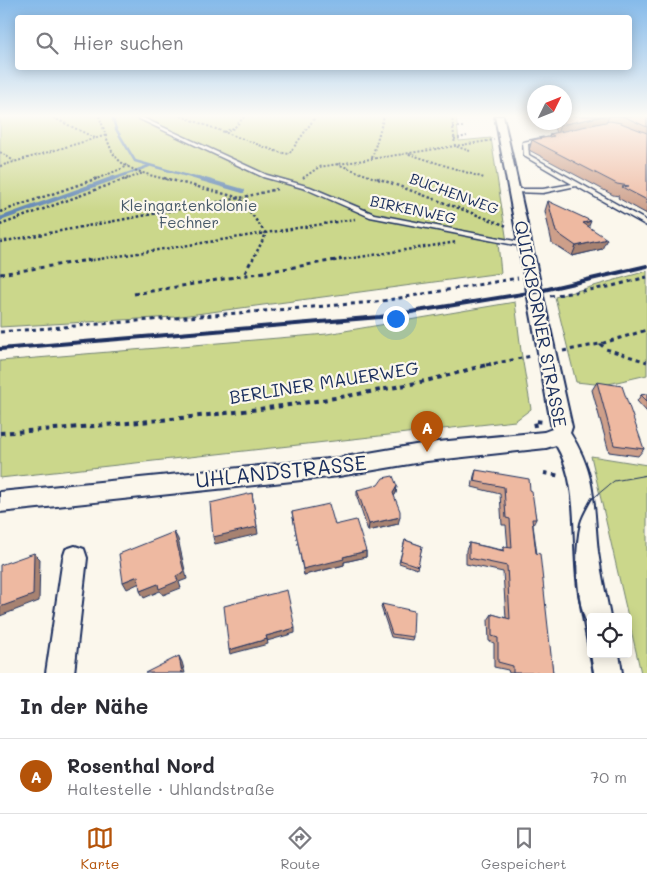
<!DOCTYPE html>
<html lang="de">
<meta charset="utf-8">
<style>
:root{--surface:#fff;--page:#f2f2f3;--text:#2b2b33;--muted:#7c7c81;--line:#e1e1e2;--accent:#b45309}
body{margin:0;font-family:Mali,sans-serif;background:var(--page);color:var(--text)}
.controls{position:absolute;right:15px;bottom:15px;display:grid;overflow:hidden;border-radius:5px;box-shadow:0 2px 12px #0003}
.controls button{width:45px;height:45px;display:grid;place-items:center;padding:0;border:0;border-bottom:1px solid var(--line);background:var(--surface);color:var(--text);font:25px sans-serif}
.compass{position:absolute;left:527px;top:85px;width:45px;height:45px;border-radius:50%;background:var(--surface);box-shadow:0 2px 12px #0003;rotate:47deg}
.you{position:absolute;left:395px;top:318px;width:18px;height:18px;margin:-12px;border:4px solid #fff;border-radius:50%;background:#1a73e8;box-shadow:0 0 0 8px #1a73e833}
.badge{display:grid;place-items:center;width:32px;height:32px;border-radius:50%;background:var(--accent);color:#fff;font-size:16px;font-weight:700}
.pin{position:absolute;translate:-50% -41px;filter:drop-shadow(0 1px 2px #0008)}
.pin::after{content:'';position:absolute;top:26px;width:18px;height:15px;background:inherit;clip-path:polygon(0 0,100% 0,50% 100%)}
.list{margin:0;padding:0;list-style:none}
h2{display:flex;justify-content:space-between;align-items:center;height:65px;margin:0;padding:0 20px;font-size:21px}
h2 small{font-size:16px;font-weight:400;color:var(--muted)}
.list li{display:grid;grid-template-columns:32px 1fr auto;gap:15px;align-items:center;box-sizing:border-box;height:75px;padding:0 20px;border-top:1px solid var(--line)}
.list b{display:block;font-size:19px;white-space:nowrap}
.list p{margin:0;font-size:16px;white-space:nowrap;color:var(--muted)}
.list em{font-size:16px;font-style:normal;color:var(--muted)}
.icon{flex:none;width:28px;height:28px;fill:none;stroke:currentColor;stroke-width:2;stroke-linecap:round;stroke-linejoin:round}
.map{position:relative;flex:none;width:647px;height:673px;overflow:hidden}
.search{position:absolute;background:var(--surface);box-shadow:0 2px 12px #0003;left:15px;right:15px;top:15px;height:55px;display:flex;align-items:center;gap:12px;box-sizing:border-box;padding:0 18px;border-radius:5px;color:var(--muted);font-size:19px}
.sheet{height:140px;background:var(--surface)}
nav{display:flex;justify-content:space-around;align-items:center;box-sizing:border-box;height:70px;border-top:1px solid var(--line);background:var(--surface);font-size:14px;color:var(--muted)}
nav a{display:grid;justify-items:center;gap:2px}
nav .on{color:var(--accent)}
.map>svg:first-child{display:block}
.green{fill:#cbd78b;stroke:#738374}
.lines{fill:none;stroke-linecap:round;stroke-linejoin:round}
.stream-far1{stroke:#6287b4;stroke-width:2.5}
.stream{stroke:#6287b4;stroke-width:4}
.service-casing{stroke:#1b2f5e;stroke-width:3}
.minor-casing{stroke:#1b2f5e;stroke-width:4}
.path-far3{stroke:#1b2f5e;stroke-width:2;stroke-dasharray:2 2;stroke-linecap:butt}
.path-far2{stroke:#1b2f5e;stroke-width:2.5;stroke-dasharray:2.5 2.5;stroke-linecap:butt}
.path-far1{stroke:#1b2f5e;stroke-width:3;stroke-dasharray:4 4;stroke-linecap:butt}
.path{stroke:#1b2f5e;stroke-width:4;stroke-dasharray:4.5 4.5;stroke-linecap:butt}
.service{fill:#fbf7ec;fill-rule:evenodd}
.minor{fill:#fbf7ec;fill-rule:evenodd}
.tram-far1{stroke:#1b2f5e;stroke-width:1}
.tram{stroke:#1b2f5e;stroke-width:2}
.rail{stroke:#1b2f5e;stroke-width:4}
.wall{fill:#cd9f8a;stroke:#1b2f5e}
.shaded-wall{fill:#a78271;stroke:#1b2f5e}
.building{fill:#eeb9a1;stroke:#1b2f5e}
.labels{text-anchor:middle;stroke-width:4.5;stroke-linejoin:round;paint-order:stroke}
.far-street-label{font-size:15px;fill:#1b2f5e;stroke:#fbf7ec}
.far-park-label{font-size:15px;fill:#475969;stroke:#fbf7ec}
.street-label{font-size:18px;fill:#1b2f5e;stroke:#fbf7ec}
.near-street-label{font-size:21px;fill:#1b2f5e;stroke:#fbf7ec}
</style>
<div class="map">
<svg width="647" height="673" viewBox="0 0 647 673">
<rect width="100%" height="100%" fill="#fbf7ec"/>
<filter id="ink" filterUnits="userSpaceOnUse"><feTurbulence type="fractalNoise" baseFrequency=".02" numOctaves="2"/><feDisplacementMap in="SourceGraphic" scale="10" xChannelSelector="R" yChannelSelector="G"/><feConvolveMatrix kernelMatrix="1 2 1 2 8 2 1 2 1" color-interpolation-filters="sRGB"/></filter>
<g filter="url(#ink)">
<g class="green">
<path d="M0 116H456L459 141 491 138 507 242 498 243 501 273 174 317 0 327Z"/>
<path d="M647 271V375L604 385 576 382 555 297Z"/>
<path d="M515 302 521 351 531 409 515 421 0 478V361L327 334Z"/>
<path d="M591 456 647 465V673H641Z"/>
</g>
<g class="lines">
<g class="stream-far1">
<path d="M112 116 116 129 135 161 202 180"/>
<path d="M110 180 149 166"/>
</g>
<g class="stream">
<path d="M198 178 243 191"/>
<path d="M0 219 114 178"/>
</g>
<defs>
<g id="service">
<path d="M133 116H139L267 175 310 187 374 214 525 243 528 245 525 247 370 217 306 189 263 177Z"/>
<path d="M543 138 545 139V140L528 144 529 155 647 221V226L576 186 543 193 513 192V190L515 189H543L572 184 524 156 523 142Z"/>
</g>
<g id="minor">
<path d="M495 116H503L572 427 570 433C597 475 593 505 598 552 601 574 606 595 610 617H591V628L588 626C564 569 587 497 556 445L546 448 427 461 339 476 0 512V492L339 458 427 443 544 432 552 429Z"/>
<path d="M75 546 84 549 87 558 74 673H46L63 558 66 549Z"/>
<path d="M591 654H619L622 673H594Z"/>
</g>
</defs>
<use href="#service" class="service-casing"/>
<use href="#minor" class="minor-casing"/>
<g class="path-far3">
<path d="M50 116 95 138"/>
<path d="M99 116C104 128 107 142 113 153 124 171 151 175 169 180"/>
<path d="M181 116 278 152 289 154 316 116"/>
<path d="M452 116 455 146 470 151"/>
<path d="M453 127H465"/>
<path d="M224 132 234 128 245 116"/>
<path d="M454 139 467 136"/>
<path d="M0 152 14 161"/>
<path d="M409 154 484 178"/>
<path d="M372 158 384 116"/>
<path d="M337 164 380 180"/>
<path d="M0 166 107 135"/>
<path d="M303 178 319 167 494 140"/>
<path d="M94 180 128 166"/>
<path d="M125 180 143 173"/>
</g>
<g class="path-far2">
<path d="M164 178 240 198 266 234 252 261"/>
<path d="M377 178 507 226"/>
<path d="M0 212 98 178"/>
<path d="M0 225 128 178"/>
<path d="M0 242 240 198 277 189"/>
<path d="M87 261 355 219"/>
<path d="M334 261 457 242"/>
</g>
<g class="path-far1">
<path d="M245 273 252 259"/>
<path d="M0 274 95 259"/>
<path d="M134 294 342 259"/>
<path d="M550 296 608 287 647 277"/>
<path d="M0 332 376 302 518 278"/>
<path d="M600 344 606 349 647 362"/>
<path d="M563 351 600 344 647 330"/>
<path d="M486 365 532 356"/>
</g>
<g class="path">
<path d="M535 427 534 421 544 422"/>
<path d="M0 433C142 423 286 411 425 381 447 376 469 369 491 364"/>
<path d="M544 473 561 476"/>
</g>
<use href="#service" class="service"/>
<use href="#minor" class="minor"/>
<path class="tram-far1" d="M591 500 614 481 647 475"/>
<path class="tram" d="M592 498C588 506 582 515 580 523 569 572 584 625 593 673"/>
<path class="rail" d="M0 349 380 317 535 292 647 266"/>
</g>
<g class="wall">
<path d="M564 116H647V214L618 198 619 196 613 195 529 150 532 140 549 137 550 134 556 133 552 122H564Z"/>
<path d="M548 201 589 227 602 249 572 256 552 243 545 211Z"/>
<path d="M597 382 644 449 638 456 609 452 592 390Z"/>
<path d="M647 394V412L637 401 641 395Z"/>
<path d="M476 470 530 490 536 519 533 525 553 673H509L508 670 494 667V643L489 641 488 620 492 614 506 618 503 572 466 564V550L469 543 502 550 504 547 508 548 506 525H502L500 494 472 487 474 476Z"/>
<path d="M397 486 396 493 394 496 398 524 368 531 357 497V490Z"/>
<path d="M292 512 335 525 366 551V557L344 562V565L304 575Z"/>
<path d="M405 540 422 546 417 569 399 563Z"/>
<path d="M382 604 413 637 412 640 391 637 381 607Z"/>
</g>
<g class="shaded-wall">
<path d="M603 116H609L606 124 557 134 560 125Z"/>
<path d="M591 221 587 231 583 223Z"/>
<path d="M607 239 602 249 572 256 576 246Z"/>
<path d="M397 486 396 493 392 500 393 493Z"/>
<path d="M252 493 258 534 215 544 213 537Z"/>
<path d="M400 517 398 524 368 531 369 524Z"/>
<path d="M174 532 178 539 187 579 179 582 181 588 163 595 160 591 144 598 140 591 176 576Z"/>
<path d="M366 551V557L344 562V565L304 575 303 569 343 557Z"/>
<path d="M34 553 40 559 39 601 0 616V607Z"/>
<path d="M138 576 142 582 127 589 123 582Z"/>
<path d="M295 628V633L267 641 266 636Z"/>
<path d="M267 639 268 644 230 654 229 650Z"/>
<path d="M179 656 182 662 185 673H182Z"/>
</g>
<g class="building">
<path d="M564 116H603L560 125 559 122H564Z"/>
<path d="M620 116H647V127L625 117Z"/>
<path d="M610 121 621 123 647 133V200L622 187 629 186 617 184 532 140 554 136 550 134Z"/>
<path d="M548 201 591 221 583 223 607 239 576 246 556 232Z"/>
<path d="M597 382 622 386 644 449 614 445Z"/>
<path d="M647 394V401L641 395Z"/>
<path d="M476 470 529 479 530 490 532 491 536 519H532L536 553 540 554 553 673H541L536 672V673H513V666L498 662V638L492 636V614L510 619 507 566 469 558V543L504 551V547L512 548 510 519 506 518 504 487 474 481Z"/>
<path d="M393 476 397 486 393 493 400 511V517L369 524 357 490 378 485 383 478Z"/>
<path d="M252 493 257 527 213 537 210 503Z"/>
<path d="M329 504 335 525 356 520 366 551 343 557 344 559 303 569 292 512Z"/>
<path d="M174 532 184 572 176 576 178 581 159 589 158 584 140 591 138 576 123 582 119 554Z"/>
<path d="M405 540 422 546 418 566 400 560Z"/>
<path d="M34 553 33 595 0 607V565Z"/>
<path d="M287 590 295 628 266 636 267 639 229 650 224 606Z"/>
<path d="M382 604 414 611 413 637 392 634Z"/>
<path d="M179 656 182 673H145Z"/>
</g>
</g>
<linearGradient id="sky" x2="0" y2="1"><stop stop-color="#85baea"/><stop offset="0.55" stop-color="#fdfbf6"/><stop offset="1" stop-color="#fdfbf6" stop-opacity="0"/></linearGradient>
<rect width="647" height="211" fill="url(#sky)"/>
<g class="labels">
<g class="far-street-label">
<text transform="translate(454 194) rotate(20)" y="5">BUCHENWEG</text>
<text transform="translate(413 210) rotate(12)" y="5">BIRKENWEG</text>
</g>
<g class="far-park-label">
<text x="189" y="211">Kleingartenkolonie<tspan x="189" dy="17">Fechner</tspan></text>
</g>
<g class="street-label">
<text transform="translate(540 324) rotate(79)" y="6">QUICKBORNER STRASSE</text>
<text transform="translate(324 383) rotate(-9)" y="6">BERLINER MAUERWEG</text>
</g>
<g class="near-street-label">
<text transform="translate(281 472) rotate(-6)" y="7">UHLANDSTRASSE</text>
</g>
</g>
</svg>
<div class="controls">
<button><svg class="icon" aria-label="locate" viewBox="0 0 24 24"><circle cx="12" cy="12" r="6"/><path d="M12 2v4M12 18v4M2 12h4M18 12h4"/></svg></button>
</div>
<svg class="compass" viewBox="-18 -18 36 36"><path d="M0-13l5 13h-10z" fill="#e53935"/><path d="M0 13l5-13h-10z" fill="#7c7c81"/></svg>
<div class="you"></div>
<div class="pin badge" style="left:427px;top:452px">A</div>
<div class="search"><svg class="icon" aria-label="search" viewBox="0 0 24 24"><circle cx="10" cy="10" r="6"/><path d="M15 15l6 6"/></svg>Hier suchen</div>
</div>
<section class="sheet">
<h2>In der Nähe<small></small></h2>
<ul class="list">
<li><span class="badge">A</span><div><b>Rosenthal Nord</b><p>Haltestelle · Uhlandstraße</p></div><em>70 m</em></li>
</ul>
</section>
<nav>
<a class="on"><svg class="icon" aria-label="map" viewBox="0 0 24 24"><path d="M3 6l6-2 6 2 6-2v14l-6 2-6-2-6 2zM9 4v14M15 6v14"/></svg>Karte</a>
<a><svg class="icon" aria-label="directions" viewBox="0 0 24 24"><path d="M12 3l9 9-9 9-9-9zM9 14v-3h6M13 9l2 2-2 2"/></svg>Route</a>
<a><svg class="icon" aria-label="saved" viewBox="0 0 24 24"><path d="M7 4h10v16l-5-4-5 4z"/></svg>Gespeichert</a>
</nav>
